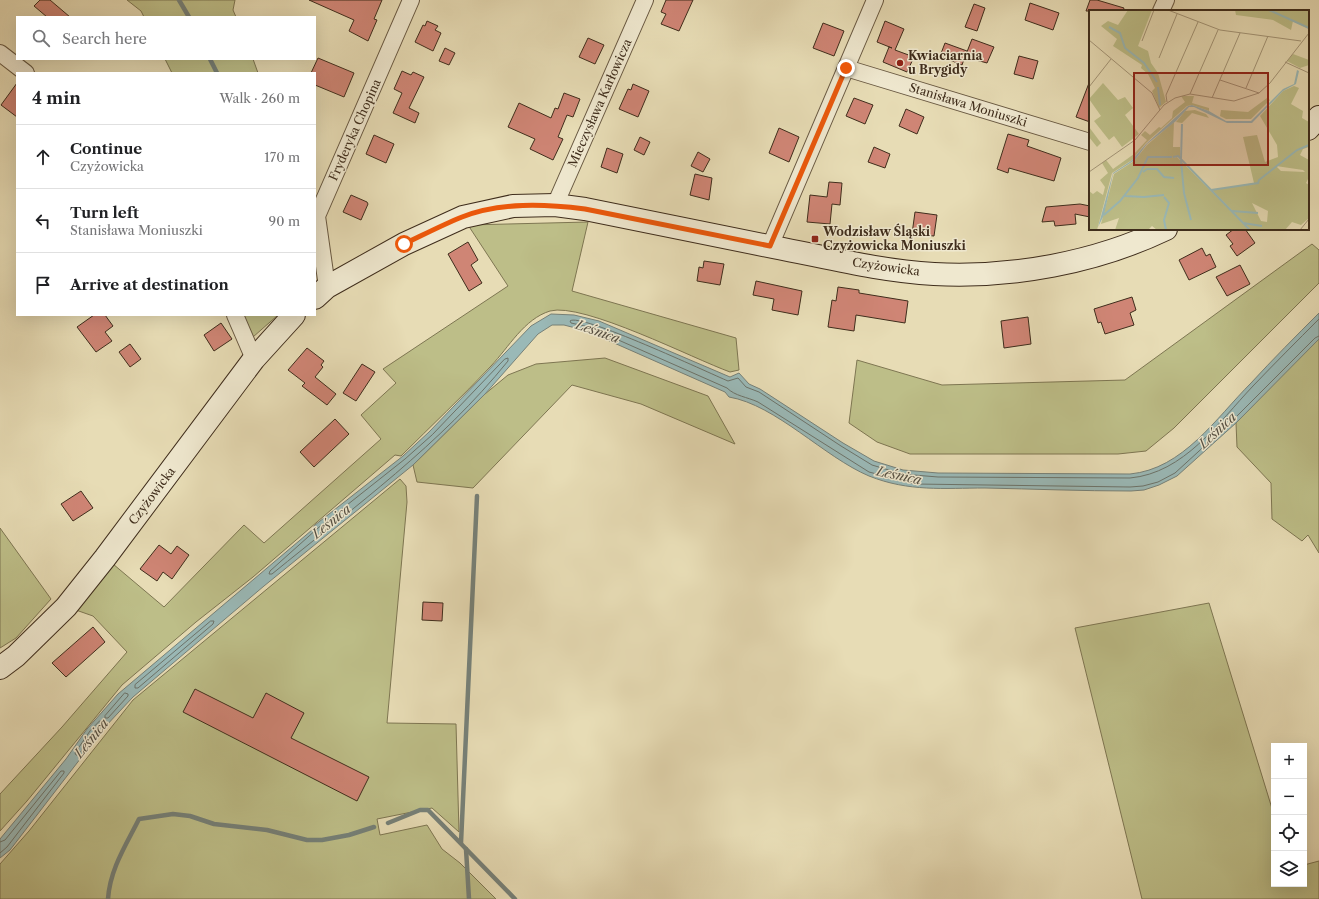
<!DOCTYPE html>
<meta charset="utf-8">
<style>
:root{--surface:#fff;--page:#f6f6f6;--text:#202124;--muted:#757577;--line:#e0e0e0}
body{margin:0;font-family:"Libre Caslon Text",serif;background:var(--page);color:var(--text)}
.controls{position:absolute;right:12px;bottom:12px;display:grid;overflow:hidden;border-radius:0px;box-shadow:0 4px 16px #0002}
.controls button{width:36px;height:36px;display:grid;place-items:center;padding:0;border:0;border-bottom:1px solid var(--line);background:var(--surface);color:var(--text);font:20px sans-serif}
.stop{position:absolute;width:12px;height:12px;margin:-9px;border:3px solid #ea580c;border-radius:50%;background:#fff}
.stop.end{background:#ea580c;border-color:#fff;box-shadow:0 1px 4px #0008}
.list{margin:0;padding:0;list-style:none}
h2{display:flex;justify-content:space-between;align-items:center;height:52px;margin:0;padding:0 16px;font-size:17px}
h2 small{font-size:13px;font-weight:400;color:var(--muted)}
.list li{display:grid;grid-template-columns:26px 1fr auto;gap:12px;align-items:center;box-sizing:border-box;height:64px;padding:0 16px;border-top:1px solid var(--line)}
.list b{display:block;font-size:15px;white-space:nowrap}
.list p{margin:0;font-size:13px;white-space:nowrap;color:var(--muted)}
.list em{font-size:13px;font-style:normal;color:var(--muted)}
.icon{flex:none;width:22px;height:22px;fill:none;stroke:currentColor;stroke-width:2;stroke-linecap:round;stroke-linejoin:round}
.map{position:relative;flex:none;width:1319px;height:899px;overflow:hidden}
.search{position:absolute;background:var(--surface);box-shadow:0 4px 16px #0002;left:16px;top:16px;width:300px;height:44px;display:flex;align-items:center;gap:10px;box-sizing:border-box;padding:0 14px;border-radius:0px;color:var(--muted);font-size:15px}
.panel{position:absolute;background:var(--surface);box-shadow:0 4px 16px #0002;left:16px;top:72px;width:300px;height:244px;border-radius:0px}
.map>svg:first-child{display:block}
.green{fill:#bdbe88;stroke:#7e7652}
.water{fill:#9ab9b7;stroke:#768179}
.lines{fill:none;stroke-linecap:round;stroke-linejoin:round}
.shore{stroke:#6c736a;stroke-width:1}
.stream{stroke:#768179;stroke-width:4.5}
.building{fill:#cf8575;stroke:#3f2d1c}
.street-casing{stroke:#695942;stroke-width:18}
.secondary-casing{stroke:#3f2d1c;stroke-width:24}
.street{stroke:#efe8cf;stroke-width:16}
.secondary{stroke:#efe8cf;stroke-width:22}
.route{stroke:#ea580c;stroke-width:5}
.poi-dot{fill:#8f2418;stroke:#efe8cf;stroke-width:1.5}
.labels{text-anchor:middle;stroke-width:3;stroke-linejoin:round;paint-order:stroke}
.poi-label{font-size:12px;font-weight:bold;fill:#3f2d1c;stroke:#efe8cf;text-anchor:start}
.street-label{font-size:12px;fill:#3f2d1c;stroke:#efe8cf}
.water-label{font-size:13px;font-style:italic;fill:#565043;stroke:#efe8cf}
.inset-river{fill:none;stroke:#9ab9b7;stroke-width:2}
.inset-road{fill:none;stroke:#a49678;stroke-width:1}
.view{fill:#8f2418;fill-opacity:0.15;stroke:#8f2418;stroke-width:2}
.inset-edge{fill:none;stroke:#3f2d1c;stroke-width:2}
</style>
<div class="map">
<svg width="1319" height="899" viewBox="0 0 1319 899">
<rect width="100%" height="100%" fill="#e7dcb5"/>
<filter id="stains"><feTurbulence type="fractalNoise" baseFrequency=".005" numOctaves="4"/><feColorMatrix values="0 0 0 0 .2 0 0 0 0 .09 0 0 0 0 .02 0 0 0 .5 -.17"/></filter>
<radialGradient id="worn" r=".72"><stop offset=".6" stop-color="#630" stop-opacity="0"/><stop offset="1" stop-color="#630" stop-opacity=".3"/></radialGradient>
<g class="green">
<path d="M127 0H235L233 10 236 17H144L141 11Z"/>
<path d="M165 59H253L258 73H172Z"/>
<path d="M588 222 572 291 736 338 739 370 730 372C694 359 583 302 550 311 524 319 509 347 491 366 462 397 431 426 401 456L395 455 253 577 196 622 122 685 27 801 0 831V794L62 727 127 652 93 616 73 609 113 564 164 607 244 525 264 543 381 439 361 415 396 383 383 369 508 286 468 225Z"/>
<path d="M1312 244 1319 250V283L1174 428 1146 451 1118 454H910L877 442 849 423 857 360 942 385 1125 380Z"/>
<path d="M243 315H278L253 337Z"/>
<path d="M1319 336V553L1308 535 1302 541 1272 519 1271 483 1237 447 1236 423Z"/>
<path d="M605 358 708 396 735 444 641 404 572 385 473 488 417 482 413 465 485 394 508 375 536 364Z"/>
<path d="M400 479 406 486 407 502 387 723 456 724 459 832 432 808 377 819 380 835 427 825 442 849 460 863 496 899H0V864L29 831 133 700Z"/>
<path d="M0 528 51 599 16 638 0 648Z"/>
<path d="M1209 603 1274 815V884H1304V865L1319 861V899H1142L1075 628Z"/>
</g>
<path class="water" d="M1319 313V339L1236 423 1177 476 1159 485 1144 490 1131 491C1082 491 1034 489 985 488 944 488 909 492 869 476 824 457 776 405 729 397L725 392 587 331 564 325H552L538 334 485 394 413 465 264 586 133 697 104 728 10 850 0 858V839L66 759 87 729 118 694 312 530 315 525 403 456 429 432 531 326 551 314 574 315 599 321 730 377 739 373 749 384 760 389 843 443 874 461 903 470 938 473 1130 474C1183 469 1216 418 1251 383 1273 359 1296 336 1319 313Z"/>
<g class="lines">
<g class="shore">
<path d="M1319 319C1297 341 1275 363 1253 386 1218 423 1184 473 1130 478L938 477 902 474 872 465 841 446 759 392 746 387 738 378 728 381C709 373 579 312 570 321L571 323 589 327 727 388C735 396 747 397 758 402L869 472 915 484 1130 487 1143 486 1158 482 1175 473 1233 420 1315 338 1319 336"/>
<path d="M505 359 508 358V361C441 444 354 507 272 574H269L270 571 318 528 405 459 432 435Z"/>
<path d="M211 621H214L213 624 138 688H135V685Z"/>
<path d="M125 693 128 694V696L108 718H105V716Z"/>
<path d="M100 721 103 722V724L78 755H76L75 753 90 731Z"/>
<path d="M0 842 5 840 61 771H64V773L7 847 0 853"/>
</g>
<g class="stream">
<path d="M179 0 189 17"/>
<path d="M210 59 217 73"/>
<path d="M388 823 420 810H428L515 899"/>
<path d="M461 843 477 496"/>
<path d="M466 849 469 899"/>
<path d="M108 899C110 869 126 845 139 819L173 814 190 816 214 824 267 830 307 840H322L349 835 374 827"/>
</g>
</g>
<g class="building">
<path d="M40 0H50L70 17H47L34 6Z"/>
<path d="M309 0H382L374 19 377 20 368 41 349 31 354 20Z"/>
<path d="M666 0H693L679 31 661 24 666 14 661 12Z"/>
<path d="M1090 0H1097L1124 8 1123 11H1086Z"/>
<path d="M1030 3 1059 13 1053 30 1025 20Z"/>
<path d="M974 4 985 8 977 31 965 27Z"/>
<path d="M427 21 438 26 435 30 441 33 433 51 415 42 423 25 425 26Z"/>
<path d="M885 21 904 29 895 50 914 57 907 72 883 62 889 47 892 48 877 42Z"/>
<path d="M823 23 844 31 834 56 813 48Z"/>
<path d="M588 38 604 45 595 64 579 57Z"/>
<path d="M972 39 994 47 987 63 965 57Z"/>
<path d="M945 43 967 51 962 65 940 56Z"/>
<path d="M445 48 455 53 449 65 439 61Z"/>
<path d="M1019 56 1038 61 1033 79 1014 74Z"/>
<path d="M318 58 354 73 344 97 315 85V73H311Z"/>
<path d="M402 71 411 75 413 72 424 77 409 108 419 113 415 123 393 113 402 93 394 89Z"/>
<path d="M17 83V117L1 105Z"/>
<path d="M1089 83H1090V122L1076 117Z"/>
<path d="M633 84 649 91 638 117 619 109 628 89 631 90Z"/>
<path d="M564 93 580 99 573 117 567 115 558 137 563 139 553 160 530 149 535 139 508 127 519 103 551 118 555 108 558 109Z"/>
<path d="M854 98 873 105 865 124 846 116Z"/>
<path d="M906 109 924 117 917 134 899 126Z"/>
<path d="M779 128 799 137 789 162 769 153Z"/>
<path d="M1008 134 1029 140 1027 146 1061 158 1054 181 1009 168 1008 173 997 169Z"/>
<path d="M374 135 394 144 386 163 366 154Z"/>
<path d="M640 137 650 142 644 155 634 150Z"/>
<path d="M874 147 890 154 885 168 868 162Z"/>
<path d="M607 148 623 154 617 173 601 167Z"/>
<path d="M698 152 710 159 703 172 691 166Z"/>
<path d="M695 174 712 178 709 200 690 195Z"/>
<path d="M829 182 842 183 840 205 832 204 830 224 807 222 810 195 827 197Z"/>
<path d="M351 195 367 202 368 204 361 220 343 212Z"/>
<path d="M1080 204 1090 206V217L1075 214 1076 224 1055 226 1054 221 1042 222 1046 207Z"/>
<path d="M915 212 937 215 934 236 912 234Z"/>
<path d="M1234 229H1245L1255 243 1237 256 1230 246 1233 244 1226 235Z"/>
<path d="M468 242 478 260 471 265 482 283 469 291 448 254Z"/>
<path d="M1202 248 1206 256 1210 254 1216 267 1189 280 1179 260Z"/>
<path d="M704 261 724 264 720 285 697 281 699 267 703 268Z"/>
<path d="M1240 265 1250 284 1227 296 1216 277Z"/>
<path d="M756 281 802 291 798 315 772 310 774 299 753 295Z"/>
<path d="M838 287 859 290V293L908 301 905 323 856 315 854 331 828 327 832 300 836 301Z"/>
<path d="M1132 297 1136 310 1130 313 1134 325 1105 334 1101 322 1098 323 1094 309Z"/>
<path d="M94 315H105L113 326 105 332 112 341 96 352 77 327Z"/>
<path d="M1028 317 1031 344 1004 348 1001 321Z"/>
<path d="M221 323 232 339 214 351 204 335Z"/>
<path d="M130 344 141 359 130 367 119 352Z"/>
<path d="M307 348 324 361 321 365 323 367 315 377 336 394 327 405 302 386 305 383 288 370Z"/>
<path d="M362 364 375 372 356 401 343 393Z"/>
<path d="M335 419 349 434 314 467 300 452Z"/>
<path d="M81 491 93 508 73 521 61 504Z"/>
<path d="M159 545 171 554 177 546 189 555 172 579 163 572 157 581 140 569Z"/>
<path d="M423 602 443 603 442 621 422 620Z"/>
<path d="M93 627 105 642 66 677 52 663Z"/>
<path d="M195 689 253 718 266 693 304 713 291 738 369 777 357 801 183 712Z"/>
</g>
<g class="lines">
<defs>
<g id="street">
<path d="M1161 11 1166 0"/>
<path d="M0 53 26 73"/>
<path d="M846 68 1090 142"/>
<path d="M555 205 645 0"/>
<path d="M770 246 875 0"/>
<path d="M327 287 317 216 411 0"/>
<path d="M235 315 254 359"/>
</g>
<g id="secondary">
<path d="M1308 129 1319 117"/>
<path d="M315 298 327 287 404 244 463 217 513 206 555 205 585 209C648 222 710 234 773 247 826 257 879 271 934 274 1012 278 1095 263 1166 229"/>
<path d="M0 668 16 656 66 607 105 558 254 359 294 315"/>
</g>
</defs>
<use href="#street" class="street-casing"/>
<use href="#secondary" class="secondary-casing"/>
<use href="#street" class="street"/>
<use href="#secondary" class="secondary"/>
</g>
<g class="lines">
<path class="route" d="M404 244C423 235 442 225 462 217 500 202 545 204 585 209L770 246 846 68"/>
</g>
<g class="poi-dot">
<circle cx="900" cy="63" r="4"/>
<rect x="811" y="235" width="8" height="8" rx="2"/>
</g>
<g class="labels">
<g class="poi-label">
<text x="908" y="60">Kwiaciarnia<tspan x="908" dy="14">u Brygidy</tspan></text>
<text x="823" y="236">Wodzisław Śląski<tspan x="823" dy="14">Czyżowicka Moniuszki</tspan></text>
</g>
<g class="street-label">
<text transform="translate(600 103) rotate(-66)" y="4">Mieczysława Karłowicza</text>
<text transform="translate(968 105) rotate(17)" y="4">Stanisława Moniuszki</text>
<text transform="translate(355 130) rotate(-66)" y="4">Fryderyka Chopina</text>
<text transform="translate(886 267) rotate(8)" y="4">Czyżowicka</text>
<text transform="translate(152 496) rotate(-53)" y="4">Czyżowicka</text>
</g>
<g class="water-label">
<text transform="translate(598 331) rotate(19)" y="5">Leśnica</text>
<text transform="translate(1217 430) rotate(-43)" y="5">Leśnica</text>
<text transform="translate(899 475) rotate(12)" y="5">Leśnica</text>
<text transform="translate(331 521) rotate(-39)" y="5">Leśnica</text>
<text transform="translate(91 738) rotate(-51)" y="5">Leśnica</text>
</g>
</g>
<g transform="translate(1089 10)">
<rect width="220" height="220" fill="#e7dcb5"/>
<path d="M39 0H63L49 36 59 41 62 53 69 63 77 92 70 98 63 81 66 78 59 64 52 58 53 55 24 36 28 29 12 16 19 11 29 15ZM146 0H220V19L204 11 202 20 184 10 147 5ZM204 44 220 50V55L211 58 198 51ZM14 73 29 90 36 87 44 98 36 105 50 124 33 137 25 126 20 130 5 111 12 106 0 89ZM205 76 210 78 202 94 214 101 213 108 220 112V137L214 139 211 145 220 150V167L217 173 220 175V208L212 215 203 212 196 220H162L123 180 165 173 154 127 168 125 176 152 189 147 188 135 171 106 194 81ZM187 156 214 160 216 162 192 161ZM163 193 179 201 178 212 172 211ZM92 86H105L103 93 120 98V101L103 95 98 96 57 133 43 150 23 163 8 220H0V181L4 184 8 181 14 185 16 177 11 170 19 163 13 153 17 150 24 159 45 144 58 130 52 125 56 121 61 125 70 117 72 118 83 108 84 101 96 92ZM178 88 181 90 162 109H137L131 106 132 100 159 102ZM106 100 117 104 120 108 103 103 93 113 87 112 96 101ZM85 112 84 137H91V148L89 146 83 148 88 147 161 220H68L63 216 59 220H26L30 208 12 214 25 164 45 151 58 135ZM0 117 12 133 8 137 0 127Z" fill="#bdbe88" fill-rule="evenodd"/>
<path d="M208 60 210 61 207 74 194 81 163 113H138L105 97H100L87 111 58 134 46 150 24 164 15 205 9 217 24 163 42 151 57 134 99 96 103 95 120 101 137 111H162L194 79 205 74Z" fill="#9ab9b7"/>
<path class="inset-river" d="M180 0 220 18M20 17 31 23 36 38 55 53 68 72M69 77 71 95M84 147 89 146 161 220M92 149 93 114M92 150 95 183 102 210M54 162 58 159H68L75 167 85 168M122 180 169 173 170 170 208 140 220 135M36 186 55 187 75 185M75 187 80 193 75 210 77 220M143 201 169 203M15 205 31 191 49 168 59 147H83M154 213 173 216"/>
<path class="inset-road" d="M79 0 131 20 212 31M0 30 63 83 71 100M53 31 65 0M70 48 88 4M196 52 220 63M131 70 170 83M0 77 22 49M157 78 179 26M101 84 129 20M123 88 151 23M78 92 77 85 109 12M0 162 46 130 75 95 86 88 101 84 145 91 170 83 181 73 220 23M211 220 220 209"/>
<path class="view" d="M45 63H179V155H45Z"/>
<rect width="220" height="220" class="inset-edge"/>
</g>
<rect width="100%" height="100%" filter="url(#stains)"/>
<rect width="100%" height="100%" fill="url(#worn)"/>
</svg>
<div class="controls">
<button>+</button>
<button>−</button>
<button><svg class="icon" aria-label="locate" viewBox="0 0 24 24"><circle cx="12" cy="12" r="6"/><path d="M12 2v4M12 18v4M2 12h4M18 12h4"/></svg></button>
<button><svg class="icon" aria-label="layers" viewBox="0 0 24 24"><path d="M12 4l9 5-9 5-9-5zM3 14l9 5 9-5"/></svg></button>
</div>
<div class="stop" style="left:404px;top:244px"></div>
<div class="stop end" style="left:846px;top:68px"></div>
<div class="search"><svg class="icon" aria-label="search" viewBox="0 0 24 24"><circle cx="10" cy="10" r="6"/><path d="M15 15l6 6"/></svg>Search here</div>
<section class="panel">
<h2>4 min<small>Walk · 260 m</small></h2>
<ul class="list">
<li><svg class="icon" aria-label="ahead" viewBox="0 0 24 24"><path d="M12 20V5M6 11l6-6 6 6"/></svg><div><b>Continue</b><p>Czyżowicka</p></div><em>170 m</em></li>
<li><svg class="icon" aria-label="left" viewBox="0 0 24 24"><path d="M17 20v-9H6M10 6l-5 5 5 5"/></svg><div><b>Turn left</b><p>Stanisława Moniuszki</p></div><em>90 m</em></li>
<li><svg class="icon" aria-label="arrive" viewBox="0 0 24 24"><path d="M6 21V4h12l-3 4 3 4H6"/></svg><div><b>Arrive at destination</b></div></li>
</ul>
</section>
</div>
